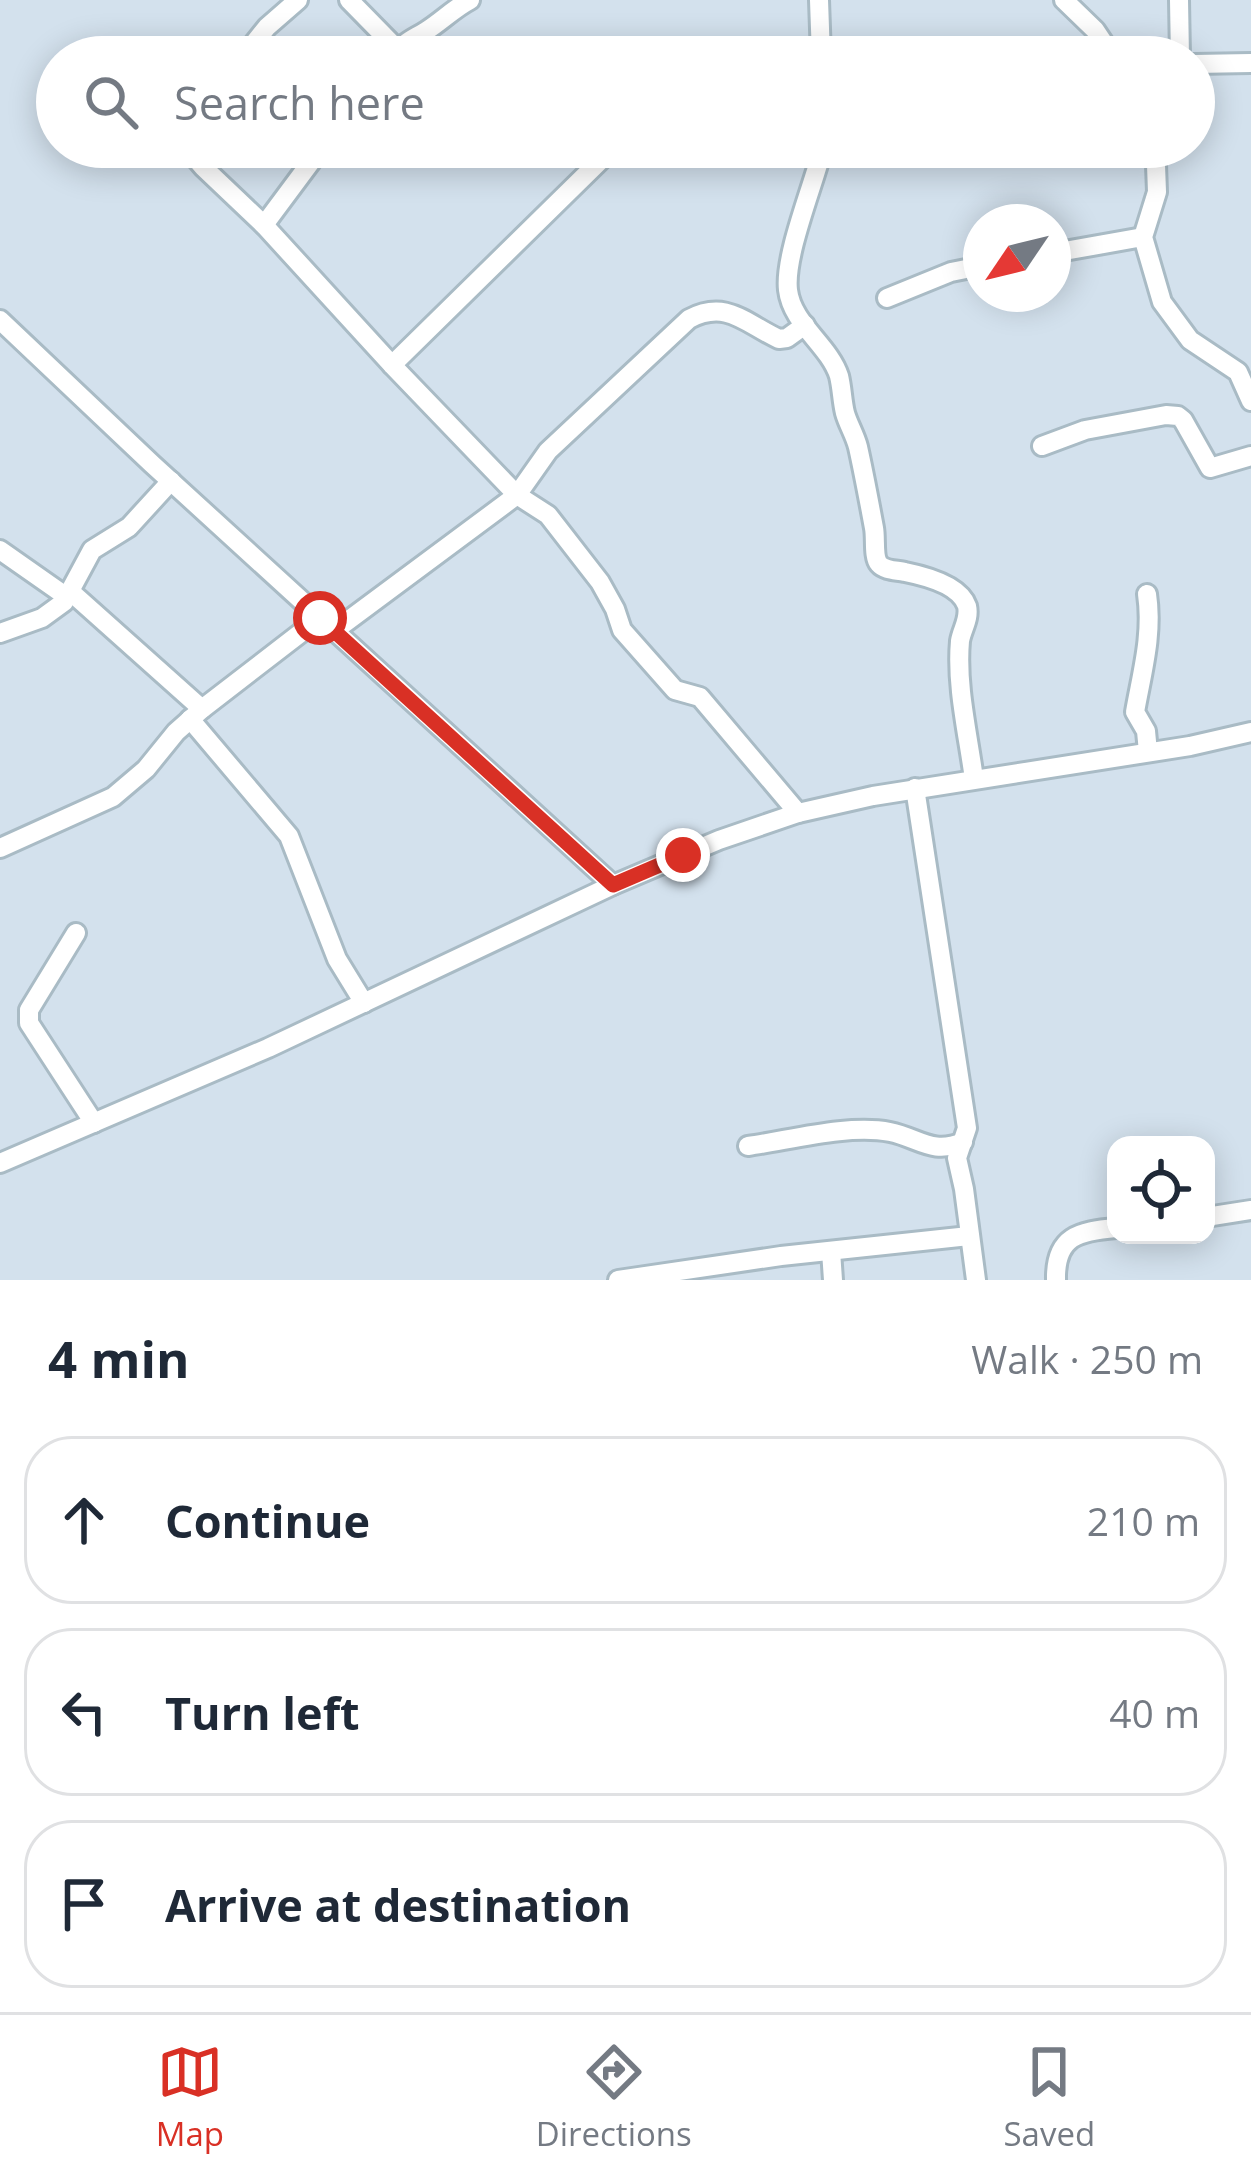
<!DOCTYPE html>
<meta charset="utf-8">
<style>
:root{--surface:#fff;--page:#f2f2f3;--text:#1f2937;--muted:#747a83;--line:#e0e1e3;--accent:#d93025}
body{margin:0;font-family:"Open Sans",sans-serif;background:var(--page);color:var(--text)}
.controls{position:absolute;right:36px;bottom:36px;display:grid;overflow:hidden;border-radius:24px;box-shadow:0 6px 30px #0003}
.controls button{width:108px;height:108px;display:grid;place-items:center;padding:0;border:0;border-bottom:3px solid var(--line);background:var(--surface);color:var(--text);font:60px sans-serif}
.compass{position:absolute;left:963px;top:204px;width:108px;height:108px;border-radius:50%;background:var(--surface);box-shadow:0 6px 30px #0003;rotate:235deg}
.stop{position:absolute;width:36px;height:36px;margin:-27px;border:9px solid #d93025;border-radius:50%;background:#fff}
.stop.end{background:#d93025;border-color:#fff;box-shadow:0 3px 12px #0008}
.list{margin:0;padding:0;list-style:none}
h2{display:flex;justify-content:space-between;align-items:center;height:156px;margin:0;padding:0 48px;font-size:51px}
h2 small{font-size:39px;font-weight:400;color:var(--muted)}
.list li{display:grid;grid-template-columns:78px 1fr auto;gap:36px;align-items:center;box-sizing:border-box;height:168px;margin:0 24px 24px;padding:0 24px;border:3px solid var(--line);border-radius:48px}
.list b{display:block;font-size:45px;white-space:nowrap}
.list em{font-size:39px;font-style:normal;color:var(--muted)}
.icon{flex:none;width:66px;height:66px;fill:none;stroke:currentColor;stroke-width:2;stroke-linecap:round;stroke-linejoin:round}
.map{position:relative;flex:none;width:1251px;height:1280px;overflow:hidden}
.search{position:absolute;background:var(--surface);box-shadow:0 6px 30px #0003;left:36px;right:36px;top:36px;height:132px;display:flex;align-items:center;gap:30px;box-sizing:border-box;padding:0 42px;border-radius:66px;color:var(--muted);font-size:45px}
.sheet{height:732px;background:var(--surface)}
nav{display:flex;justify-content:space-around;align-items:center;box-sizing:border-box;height:168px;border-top:3px solid var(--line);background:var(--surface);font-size:33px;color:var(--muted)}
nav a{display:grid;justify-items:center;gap:6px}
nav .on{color:var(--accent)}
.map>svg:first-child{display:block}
.residential{fill:#d3e1ed;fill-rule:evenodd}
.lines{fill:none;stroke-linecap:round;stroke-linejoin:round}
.minor-casing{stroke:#a9bbc5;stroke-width:24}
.minor{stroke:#fff;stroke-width:18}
.route{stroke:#d93025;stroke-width:15}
</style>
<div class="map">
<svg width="1251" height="1280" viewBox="0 0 1251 1280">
<rect width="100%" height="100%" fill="#e6effa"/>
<path class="residential" d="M0 0H1251V1280H0ZM57 57H1194V147H57ZM981 222H1053V294H981ZM1116 1145H1206V1235H1116Z"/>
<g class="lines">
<defs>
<g id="minor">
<path d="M349 0 398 50"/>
<path d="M819 0 821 57"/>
<path d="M1064 0 1095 30 1113 57"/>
<path d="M1179 0 1180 57"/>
<path d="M243 57 267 27 298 0"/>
<path d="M395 57C404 41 412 40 426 31 442 21 453 9 470 0"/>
<path d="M1194 64 1251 63"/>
<path d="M186 147 203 167 264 225 392 365 517 495 548 515 600 582 615 609 622 630 675 690 700 697 798 813"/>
<path d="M823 147C814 184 784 255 788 290 792 324 829 345 839 376 842 388 842 401 845 413 848 424 855 435 858 447 864 474 869 501 874 528 876 538 873 557 879 564 885 571 897 570 905 572 925 576 960 585 967 606 970 619 962 629 960 641 956 686 968 734 974 779"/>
<path d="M1149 147 1156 165 1157 192 1143 237 1162 302 1190 340 1238 372 1251 401"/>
<path d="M264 225 322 147"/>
<path d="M1053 253 1143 237"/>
<path d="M887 298 951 272 981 266"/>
<path d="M0 320 152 464 613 885"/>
<path d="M392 365 612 149 632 151 642 147"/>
<path d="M1042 446 1085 430 1166 415 1178 416 1183 420 1210 468 1251 456"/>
<path d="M0 550 67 597"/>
<path d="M71 592 202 709"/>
<path d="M1147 594C1153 635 1142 672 1135 712L1146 731 1148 752"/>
<path d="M334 631 517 495 548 451 689 319C727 299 746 324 779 339L787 338 805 325"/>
<path d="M0 633 42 618 64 602 92 550 129 527 171 481"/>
<path d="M190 719 289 836 337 959 364 1003"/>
<path d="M915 788 967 1128 957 1158 964 1189 976 1280"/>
<path d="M0 848 113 797 146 769 176 732 202 709 320 618"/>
<path d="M76 933 29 1010V1023L94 1123"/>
<path d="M748 1146C791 1140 848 1124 890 1132 919 1138 932 1155 963 1142"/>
<path d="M0 1163 268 1048 613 885 719 840 798 813 873 796 1190 746 1251 732"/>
<path d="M1206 1217 1251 1210"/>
<path d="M831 1251 833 1280"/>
<path d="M618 1280 781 1256 969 1236"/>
<path d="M1056 1280C1055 1236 1079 1231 1116 1228"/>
</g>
</defs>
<use href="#minor" class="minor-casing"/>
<use href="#minor" class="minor"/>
</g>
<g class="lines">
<path class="route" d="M320 618 613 885 683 855"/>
</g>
</svg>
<div class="controls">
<button><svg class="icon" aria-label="locate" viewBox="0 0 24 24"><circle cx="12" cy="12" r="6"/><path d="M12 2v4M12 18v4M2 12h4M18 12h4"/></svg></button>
</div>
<svg class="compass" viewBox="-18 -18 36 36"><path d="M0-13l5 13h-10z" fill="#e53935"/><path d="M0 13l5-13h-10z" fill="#747a83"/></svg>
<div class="stop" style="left:320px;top:618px"></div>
<div class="stop end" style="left:683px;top:855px"></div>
<div class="search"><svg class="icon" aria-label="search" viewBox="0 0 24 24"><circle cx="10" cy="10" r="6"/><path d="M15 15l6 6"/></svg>Search here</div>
</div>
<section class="sheet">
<h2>4 min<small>Walk · 250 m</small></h2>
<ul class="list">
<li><svg class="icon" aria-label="ahead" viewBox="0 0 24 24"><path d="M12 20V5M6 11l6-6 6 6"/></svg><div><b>Continue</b></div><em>210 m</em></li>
<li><svg class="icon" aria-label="left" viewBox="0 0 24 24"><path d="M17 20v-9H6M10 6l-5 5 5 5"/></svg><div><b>Turn left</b></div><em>40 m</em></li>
<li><svg class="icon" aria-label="arrive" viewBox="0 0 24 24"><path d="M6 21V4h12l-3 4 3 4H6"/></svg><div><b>Arrive at destination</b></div></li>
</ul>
</section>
<nav>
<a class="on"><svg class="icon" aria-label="map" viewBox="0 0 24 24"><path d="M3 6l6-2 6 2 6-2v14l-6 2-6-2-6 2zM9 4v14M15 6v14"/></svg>Map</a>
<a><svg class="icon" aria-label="directions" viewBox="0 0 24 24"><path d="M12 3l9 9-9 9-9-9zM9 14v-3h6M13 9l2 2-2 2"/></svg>Directions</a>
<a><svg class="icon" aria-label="saved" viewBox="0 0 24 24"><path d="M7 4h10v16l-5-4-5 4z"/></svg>Saved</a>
</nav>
